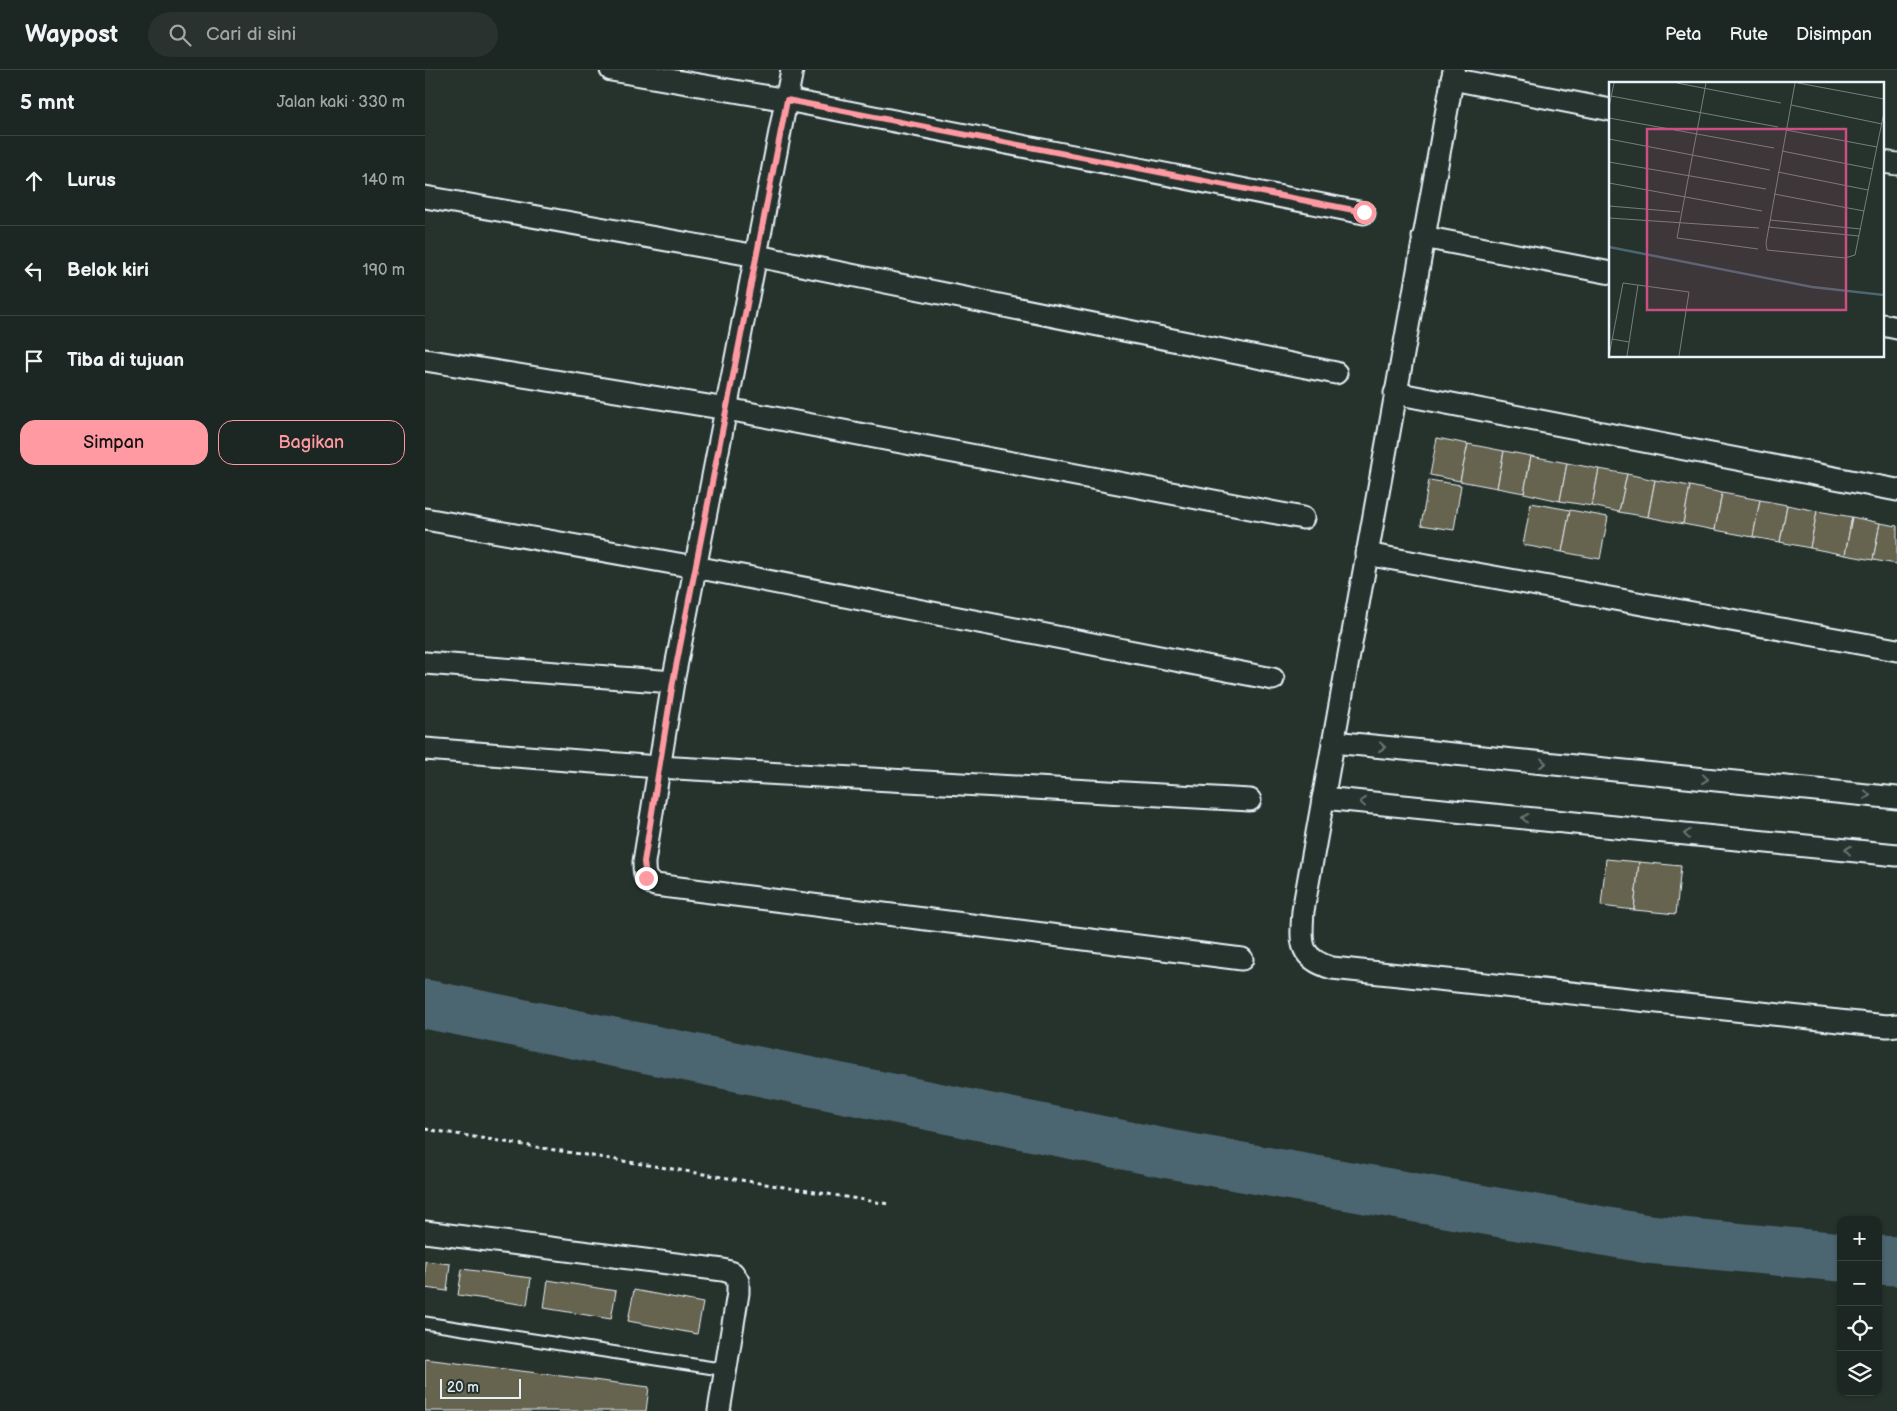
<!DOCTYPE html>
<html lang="id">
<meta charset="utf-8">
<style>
:root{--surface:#1c2622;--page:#29322f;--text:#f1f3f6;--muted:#a0a5a5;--line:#3a4340;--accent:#ff9aa2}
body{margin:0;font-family:"Balsamiq Sans",sans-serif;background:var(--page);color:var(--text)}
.controls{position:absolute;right:15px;bottom:15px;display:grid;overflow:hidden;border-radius:10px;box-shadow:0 1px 4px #0004}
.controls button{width:45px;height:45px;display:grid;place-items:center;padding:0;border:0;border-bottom:1px solid var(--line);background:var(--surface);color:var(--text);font:25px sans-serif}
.scale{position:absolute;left:15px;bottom:12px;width:81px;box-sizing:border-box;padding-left:5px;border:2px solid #e8f1f8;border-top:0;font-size:14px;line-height:18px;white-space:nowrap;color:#e8f1f8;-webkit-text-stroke:4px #26332d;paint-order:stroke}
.stop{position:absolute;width:15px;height:15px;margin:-11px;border:4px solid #ff9aa2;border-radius:50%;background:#fff}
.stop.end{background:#ff9aa2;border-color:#fff;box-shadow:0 1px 5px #0008}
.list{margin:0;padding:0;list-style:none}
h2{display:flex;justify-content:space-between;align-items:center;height:65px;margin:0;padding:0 20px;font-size:21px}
h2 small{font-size:16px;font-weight:400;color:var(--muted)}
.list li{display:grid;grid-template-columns:32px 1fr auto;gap:15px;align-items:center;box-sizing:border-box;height:90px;padding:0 20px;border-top:1px solid var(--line)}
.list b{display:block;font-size:19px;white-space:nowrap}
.list em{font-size:16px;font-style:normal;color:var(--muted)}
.actions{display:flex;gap:10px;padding:15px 20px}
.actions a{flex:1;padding:11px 0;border:1px solid var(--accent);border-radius:15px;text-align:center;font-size:18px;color:var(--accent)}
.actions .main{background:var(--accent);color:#111}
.icon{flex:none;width:28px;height:28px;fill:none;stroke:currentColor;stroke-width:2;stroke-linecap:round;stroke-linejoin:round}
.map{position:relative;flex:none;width:1472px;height:1341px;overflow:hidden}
header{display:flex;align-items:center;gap:30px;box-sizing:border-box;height:70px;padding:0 25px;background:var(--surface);border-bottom:1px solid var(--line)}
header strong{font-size:24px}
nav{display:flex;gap:28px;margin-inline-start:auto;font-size:18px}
.search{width:350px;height:45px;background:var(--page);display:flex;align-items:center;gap:12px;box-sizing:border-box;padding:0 18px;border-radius:28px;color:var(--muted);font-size:19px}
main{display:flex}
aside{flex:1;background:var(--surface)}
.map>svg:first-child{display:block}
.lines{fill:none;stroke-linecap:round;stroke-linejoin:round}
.river{stroke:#4c6671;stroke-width:49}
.building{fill:#666450;stroke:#e8f1f8}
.lane-casing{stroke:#e8f1f8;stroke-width:15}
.street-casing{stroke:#e8f1f8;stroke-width:25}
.path{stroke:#e8f1f8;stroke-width:3;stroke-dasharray:4 4;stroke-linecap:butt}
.lane{stroke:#26332d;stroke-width:11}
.street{stroke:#26332d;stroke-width:21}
.oneway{stroke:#6a7674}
.route{stroke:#ff9aa2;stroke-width:6}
.inset-river{fill:none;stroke:#4c6671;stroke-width:2.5}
.inset-road{fill:none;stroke:#747f7e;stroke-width:1}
.view{fill:#cc4e82;fill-opacity:0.15;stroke:#cc4e82;stroke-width:2.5}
.inset-edge{fill:none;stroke:#e8f1f8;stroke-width:2.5}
</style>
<header>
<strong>Waypost</strong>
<div class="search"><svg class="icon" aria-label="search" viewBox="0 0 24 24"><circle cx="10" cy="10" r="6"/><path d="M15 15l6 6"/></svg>Cari di sini</div>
<nav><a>Peta</a><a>Rute</a><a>Disimpan</a></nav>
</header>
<main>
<aside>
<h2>5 mnt<small>Jalan kaki · 330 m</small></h2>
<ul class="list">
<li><svg class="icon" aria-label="ahead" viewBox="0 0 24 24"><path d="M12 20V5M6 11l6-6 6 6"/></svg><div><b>Lurus</b></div><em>140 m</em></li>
<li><svg class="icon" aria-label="left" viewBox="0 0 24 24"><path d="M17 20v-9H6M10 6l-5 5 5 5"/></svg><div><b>Belok kiri</b></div><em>190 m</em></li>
<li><svg class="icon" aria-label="arrive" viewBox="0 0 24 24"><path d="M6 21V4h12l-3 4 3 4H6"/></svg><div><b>Tiba di tujuan</b></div></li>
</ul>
<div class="actions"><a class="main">Simpan</a><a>Bagikan</a></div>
</aside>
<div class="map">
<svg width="1472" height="1341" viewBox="0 0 1472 1341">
<rect width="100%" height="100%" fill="#26332d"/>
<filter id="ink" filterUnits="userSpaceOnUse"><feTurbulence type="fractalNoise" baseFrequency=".02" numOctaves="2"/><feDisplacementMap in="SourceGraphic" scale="10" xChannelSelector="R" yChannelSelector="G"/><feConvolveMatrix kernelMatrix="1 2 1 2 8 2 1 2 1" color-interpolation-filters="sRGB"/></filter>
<g filter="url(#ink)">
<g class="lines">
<g class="river">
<path d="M0 934 744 1084 1223 1169 1416 1187"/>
<path d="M1453 1190 1472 1191"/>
</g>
</g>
<g class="building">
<path d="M1012 368 1043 374 1035 411 1005 405Z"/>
<path d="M1043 374 1079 381 1072 418 1035 411Z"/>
<path d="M1079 381 1106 386 1099 423 1072 418Z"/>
<path d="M1106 386 1142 393 1135 431 1099 423Z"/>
<path d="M1142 393 1174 399 1167 436 1135 431Z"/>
<path d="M1174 399 1202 404 1194 442 1167 436Z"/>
<path d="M1202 404 1230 410 1223 447 1194 442Z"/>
<path d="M1004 410 1036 415 1029 460 996 455Z"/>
<path d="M1230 410 1265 416 1258 454 1223 447Z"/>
<path d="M1265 416 1297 423 1290 460 1258 454Z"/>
<path d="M1297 423 1335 430 1328 467 1290 460Z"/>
<path d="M1335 430 1362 435 1355 472 1328 467Z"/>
<path d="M1106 433 1145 440 1137 482 1098 475Z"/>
<path d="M1362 435 1392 441 1385 478 1355 472Z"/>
<path d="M1145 440 1183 447 1175 489 1137 482Z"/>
<path d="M1392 441 1427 447 1420 485 1385 478Z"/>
<path d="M1427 447 1455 453 1448 490 1420 485Z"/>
<path d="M1455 453 1472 456V494L1448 490Z"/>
<path d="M1181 789 1214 792 1209 840 1176 836Z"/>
<path d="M1214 792 1256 796 1251 844 1209 840Z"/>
<path d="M0 1191 25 1194 22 1221 0 1218Z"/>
<path d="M37 1199 106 1208 102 1235 33 1225Z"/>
<path d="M123 1210 191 1221 186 1249 119 1238Z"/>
<path d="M209 1220 278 1233 272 1264 203 1251Z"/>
<path d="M0 1289 224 1317 221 1341H0Z"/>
</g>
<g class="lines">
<defs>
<path id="lane" d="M0 1253 301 1300"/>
<g id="street">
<path d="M186 0 362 30 939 143"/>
<path d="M367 0 248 612 219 792C219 803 219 810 230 815L817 889"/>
<path d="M1029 0 878 841C876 872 873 888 907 898L1462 956 1472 955"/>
<path d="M1027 9 1186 40"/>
<path d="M1458 92 1472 94"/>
<path d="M0 127 332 186 911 303"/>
<path d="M998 167 1186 203"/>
<path d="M1458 255 1472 258"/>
<path d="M0 290 302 339 878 448"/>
<path d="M970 323 1472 420"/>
<path d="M0 449 270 497 848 609"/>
<path d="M941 484 1472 580"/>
<path d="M0 593 248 612"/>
<path d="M908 672 1472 728"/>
<path d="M0 679 233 697 825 730"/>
<path d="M898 728 1472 785"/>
<path d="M0 1162 298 1200 308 1203 313 1211V1223L294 1341"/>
</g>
</defs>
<use href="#lane" class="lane-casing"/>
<use href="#street" class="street-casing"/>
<path class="path" d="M0 1059 464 1134"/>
<use href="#lane" class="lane"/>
<use href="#street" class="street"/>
</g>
<defs><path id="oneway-chevron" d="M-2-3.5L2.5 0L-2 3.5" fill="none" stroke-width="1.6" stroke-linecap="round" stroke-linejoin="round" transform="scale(1.25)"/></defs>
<g class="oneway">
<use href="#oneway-chevron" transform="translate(957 677) rotate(6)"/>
<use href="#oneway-chevron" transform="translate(1118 693) rotate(6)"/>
<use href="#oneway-chevron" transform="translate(1280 709) rotate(6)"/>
<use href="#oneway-chevron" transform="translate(1442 725) rotate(6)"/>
<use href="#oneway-chevron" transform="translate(938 732) rotate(-174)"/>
<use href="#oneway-chevron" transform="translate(1100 748) rotate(-174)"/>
<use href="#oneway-chevron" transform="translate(1262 764) rotate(-174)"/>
<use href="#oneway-chevron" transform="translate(1423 780) rotate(-174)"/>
</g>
</g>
<g class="lines" filter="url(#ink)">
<path class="route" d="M221 808 219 792 248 612 362 30 939 142"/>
</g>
<g transform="translate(1184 12)">
<rect width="275" height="275" fill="#26332d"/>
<path class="inset-river" d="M0 165 203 205 275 213"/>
<path class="inset-road" d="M68 1 172 21M97 1 68 156 149 167M186 1 157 161 158 168 236 176 246 173 275 30M189 1 275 17M2 14 169 45M182 23 273 42M0 25 5 1M0 36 165 66M177 48 268 65M0 57 161 88M173 69 264 87M0 80 157 107M169 90 259 108M0 101 153 129M165 112 255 129M0 124 71 130M0 136 150 146M161 138 252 147M159 145 250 154M3 257 20 260M0 274 14 201 80 210 70 274M18 274 29 203"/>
<path class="view" d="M38 47H237V228H38Z"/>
<rect width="275" height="275" class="inset-edge"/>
</g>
</svg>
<div class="controls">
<button>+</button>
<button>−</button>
<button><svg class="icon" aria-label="locate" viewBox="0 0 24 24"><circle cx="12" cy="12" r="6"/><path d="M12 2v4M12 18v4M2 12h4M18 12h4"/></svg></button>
<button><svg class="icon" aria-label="layers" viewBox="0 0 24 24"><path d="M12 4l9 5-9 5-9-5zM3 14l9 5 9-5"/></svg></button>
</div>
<div class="scale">20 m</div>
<div class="stop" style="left:939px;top:142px"></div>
<div class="stop end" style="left:221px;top:808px"></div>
</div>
</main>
